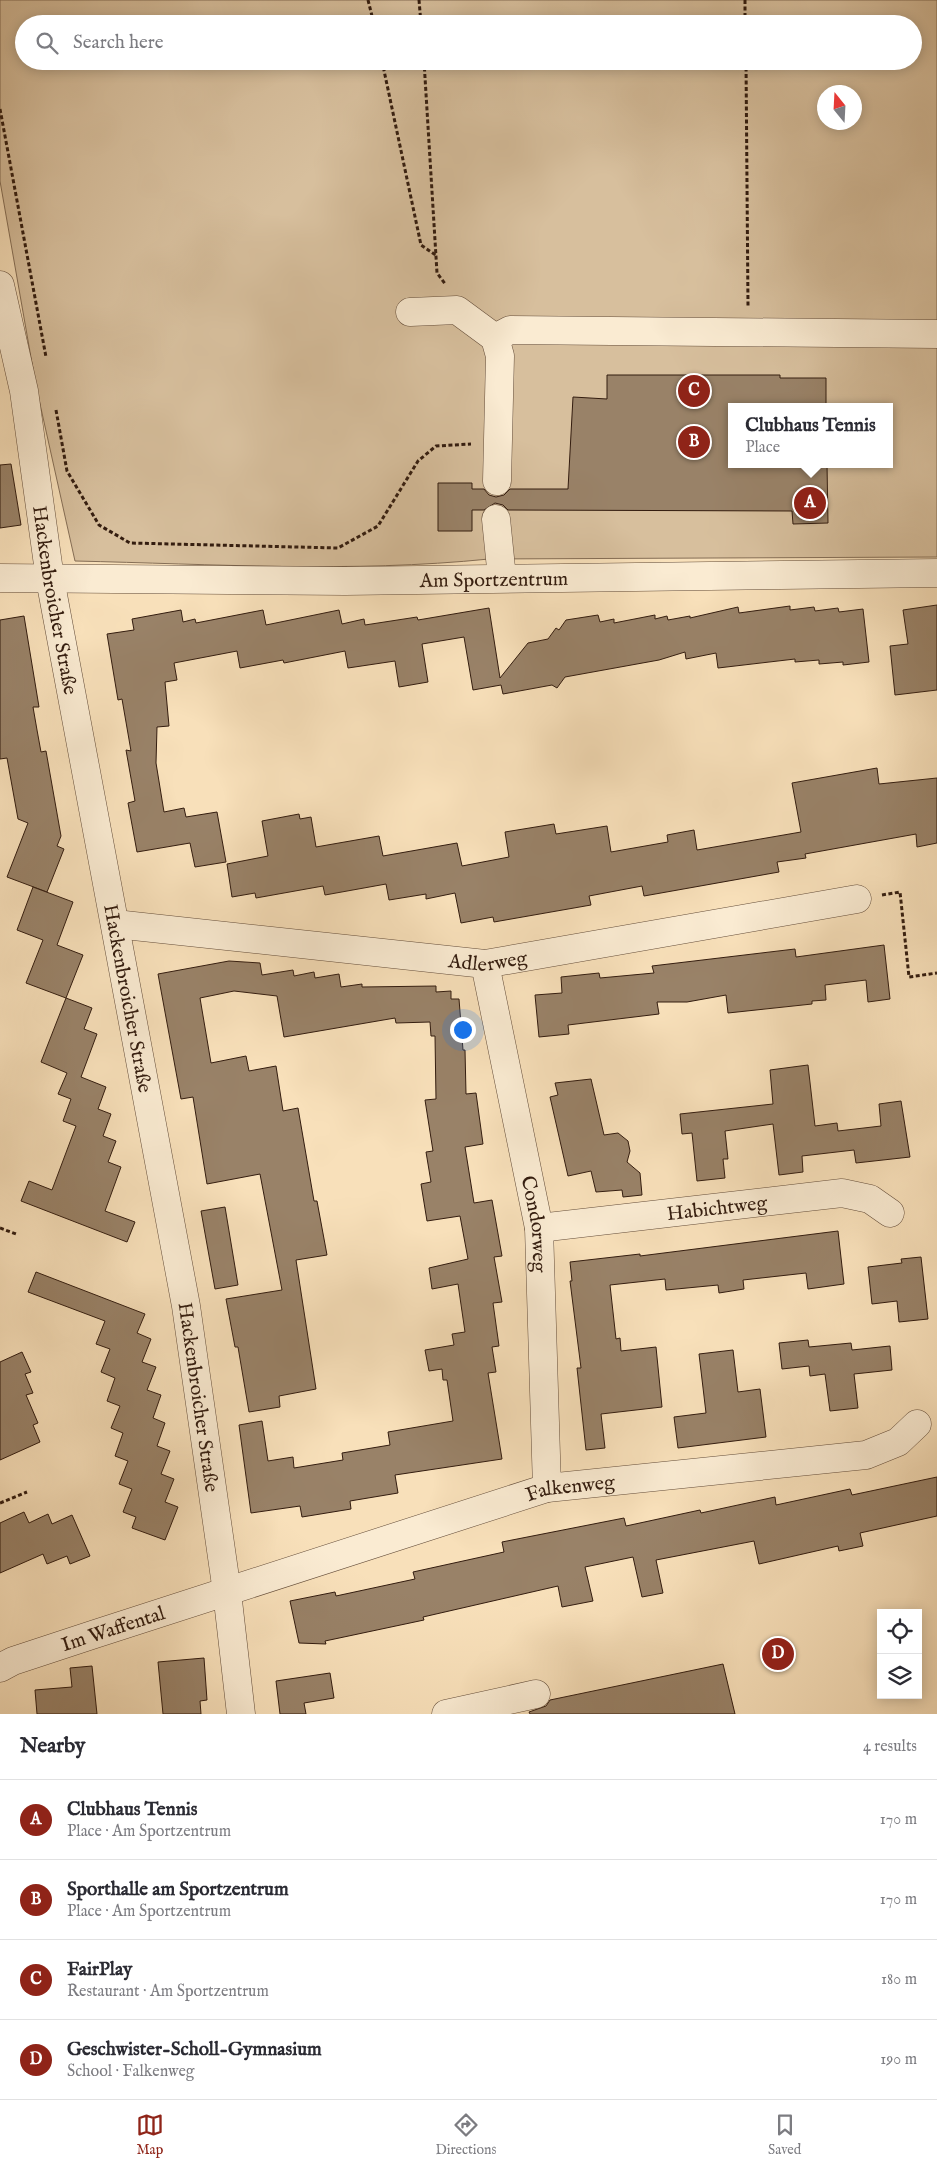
<!DOCTYPE html>
<meta charset="utf-8">
<style>
:root{--surface:#fff;--page:#f7f7f7;--text:#2b2b33;--muted:#7c7c81;--line:#e1e1e2;--accent:#8f2418}
body{margin:0;font-family:"IM FELL English",serif;background:var(--page);color:var(--text)}
.controls{position:absolute;right:15px;bottom:15px;display:grid;overflow:hidden;border-radius:0px;box-shadow:0 2px 12px #0003}
.controls button{width:45px;height:45px;display:grid;place-items:center;padding:0;border:0;border-bottom:1px solid var(--line);background:var(--surface);color:var(--text);font:25px sans-serif}
.compass{position:absolute;left:817px;top:85px;width:45px;height:45px;border-radius:50%;background:var(--surface);box-shadow:0 2px 12px #0003;rotate:342deg}
.you{position:absolute;left:462px;top:1029px;width:18px;height:18px;margin:-12px;border:4px solid #fff;border-radius:50%;background:#1a73e8;box-shadow:0 0 0 8px #1a73e833}
.badge{display:grid;place-items:center;width:32px;height:32px;border-radius:50%;background:var(--accent);color:#fff;font-size:16px;font-weight:700}
.pin{position:absolute;translate:-50% -50%;border:2px solid #fff;box-shadow:0 1px 5px #0006}
.popup{position:absolute;left:728px;top:403px;width:165px;height:65px;box-sizing:border-box;display:grid;place-content:center;border-radius:0px;background:var(--surface);filter:drop-shadow(0 1px 4px #0005);font-size:16px;white-space:nowrap;color:var(--muted)}
.popup b{font-size:19px;color:var(--text)}
.popup::after{content:'';position:absolute;left:50%;top:100%;margin-left:-10px;border:10px solid transparent;border-top-color:var(--surface)}
.list{margin:0;padding:0;list-style:none}
h2{display:flex;justify-content:space-between;align-items:center;height:65px;margin:0;padding:0 20px;font-size:21px}
h2 small{font-size:16px;font-weight:400;color:var(--muted)}
.list li{display:grid;grid-template-columns:32px 1fr auto;gap:15px;align-items:center;box-sizing:border-box;height:80px;padding:0 20px;border-top:1px solid var(--line)}
.list b{display:block;font-size:19px;white-space:nowrap}
.list p{margin:0;font-size:16px;white-space:nowrap;color:var(--muted)}
.list em{font-size:16px;font-style:normal;color:var(--muted)}
.icon{flex:none;width:28px;height:28px;fill:none;stroke:currentColor;stroke-width:2;stroke-linecap:round;stroke-linejoin:round}
.map{position:relative;flex:none;width:937px;height:1714px;overflow:hidden}
.search{position:absolute;background:var(--surface);box-shadow:0 2px 12px #0003;left:15px;right:15px;top:15px;height:55px;display:flex;align-items:center;gap:12px;box-sizing:border-box;padding:0 18px;border-radius:28px;color:var(--muted);font-size:19px}
.sheet{height:385px;background:var(--surface)}
nav{display:flex;justify-content:space-around;align-items:center;box-sizing:border-box;height:70px;border-top:1px solid var(--line);background:var(--surface);font-size:14px;color:var(--muted)}
nav a{display:grid;justify-items:center;gap:2px}
nav .on{color:var(--accent)}
.map>svg:first-child{display:block}
.grass{fill:#d7bf9d;stroke:#856e56;fill-rule:evenodd}
.building{fill:#998268;stroke:#331c0f}
.lines{fill:none;stroke-linecap:round;stroke-linejoin:round}
.minor-casing{stroke:#644d3a;stroke-width:29}
.path{stroke:#331c0f;stroke-width:3;stroke-dasharray:4 2.5;stroke-linecap:butt}
.minor{stroke:#faebd2;stroke-width:28}
.labels{text-anchor:middle;stroke-width:4.5;stroke-linejoin:round;paint-order:stroke}
.street-label{font-size:20px;fill:#331c0f;stroke:#faebd2}
</style>
<div class="map">
<svg width="937" height="1714" viewBox="0 0 937 1714">
<rect width="100%" height="100%" fill="#f8e0ba"/>
<filter id="stains"><feTurbulence type="fractalNoise" baseFrequency=".004" numOctaves="4"/><feColorMatrix values="0 0 0 0 .2 0 0 0 0 .09 0 0 0 0 .02 0 0 0 .5 -.17"/></filter>
<radialGradient id="worn" r=".72"><stop offset=".6" stop-color="#630" stop-opacity="0"/><stop offset="1" stop-color="#630" stop-opacity=".3"/></radialGradient>
<path class="grass" d="M0 0H937V557L489 559C352 573 212 564 75 561L36 386 0 181ZM24 24H913V61H24ZM824 92H854V122H824ZM731 407H889V464H731Z"/>
<g class="building">
<path d="M607 375H780V378H826V407H731V464H827L828 523 793 524 792 511 508 510 503 505 495 503 484 510H472V531H438V483H472V489H484L489 495 496 497 504 495 510 489H568L573 397 607 399Z"/>
<path d="M11 464 21 525 0 528V465Z"/>
<path d="M937 605V690L895 695 890 646 908 644 903 610Z"/>
<path d="M790 606V610L814 607 815 611 838 608 839 612 863 609 869 662 843 665V662L819 664V660L795 662V659L718 668 716 653 686 659 685 652 659 660 565 677 557 688 552 685 503 694 501 685 473 690 464 637 422 644 428 682 399 687 395 661 348 668 345 651 284 663 283 660 240 668 237 651 174 663 177 680 165 682 169 726 157 727 156 763 164 812 184 808 186 817 217 812 226 862 195 867 190 843 137 852 128 803 135 801 126 750 131 751 122 699 118 700 107 634 134 630 132 619 181 610 183 622 195 619 196 623 263 610 266 625 339 610 342 624 364 619 365 625 417 617 418 620 489 608 500 678 528 643 548 639 556 628 559 630 566 620 598 615 600 622 614 619V623L655 615V619L667 616 668 620 690 616V618L738 607 739 613Z"/>
<path d="M24 616 39 707H33L37 730 41 752 46 751 61 836 57 846 64 849 47 892 7 877 28 823 18 819 7 758 0 759V620Z"/>
<path d="M877 768 879 784 937 778V843L917 847 916 834 805 854 806 858 777 862 779 872 644 896 642 886 589 896 591 905 494 922 493 917 461 923 455 893 426 899V894L389 900 386 884 325 895 323 886 256 898 255 893 232 897 227 864 268 856 262 821 299 814 300 819 311 817 316 847 379 836 383 856 457 843 462 866 509 857 505 832 554 824 556 834 607 826 611 852 668 842 667 835 694 830 697 850 801 832 792 783Z"/>
<path d="M33 887 73 902 57 945 83 955 66 998 26 983 43 940 17 930Z"/>
<path d="M884 945 890 999 868 1002 866 980 825 985 826 1000 812 1001V1004L728 1013 726 995 687 1002H657L659 1014 568 1025 569 1034 539 1037 535 995 562 993 561 977 599 973 600 978 654 973 652 966 795 949 796 957Z"/>
<path d="M229 961 260 963 262 975 293 970 294 976 314 972 315 978 339 974 341 987 362 984V987L436 986V992L451 991V999H459L463 1050H465L466 1094 476 1093 483 1144 465 1147 474 1203 492 1200 502 1256 494 1257 502 1302 493 1303 499 1346 492 1347 496 1372 488 1373 502 1459 395 1475 398 1493 350 1501 351 1509 302 1517 300 1506 251 1513 239 1425 262 1421 268 1461 293 1457 294 1468 343 1460 342 1453 390 1445 388 1432 453 1421 447 1380H443L442 1369 429 1371 425 1350 454 1345 452 1334 465 1332 458 1284 432 1289 429 1268 468 1259 460 1216 427 1221 421 1184 431 1182 426 1152 433 1151 425 1100 436 1099 435 1036H431L430 1022 396 1023 395 1018 284 1037 277 996 234 991 200 998 211 1063 246 1056 249 1071 276 1066 283 1111 298 1108 314 1201H317L327 1255 296 1260 316 1389 279 1396 280 1407 249 1412 238 1347H235L226 1299 282 1290 260 1174 207 1184 193 1097 181 1099 158 974Z"/>
<path d="M66 998 92 1008 84 1029 97 1034 81 1077 106 1087 98 1109 111 1114 103 1136 116 1141 108 1162 121 1167 105 1211 135 1222 127 1242 21 1201 29 1181 52 1190 76 1126 63 1121 71 1099 58 1094 67 1073 41 1062Z"/>
<path d="M808 1065 815 1126 837 1123 838 1131 881 1126 879 1104 901 1101 910 1157 856 1163 854 1150 802 1156 803 1172 779 1175 773 1124 725 1131 728 1159H723L725 1178 697 1181 692 1133 682 1134 680 1114 773 1104 770 1070Z"/>
<path d="M591 1079 604 1135 618 1133 628 1141 630 1151 627 1162 640 1173 642 1195 623 1197 622 1190 596 1192 591 1171 568 1176 550 1097 558 1095 555 1083Z"/>
<path d="M225 1207 238 1285 215 1289 201 1211Z"/>
<path d="M838 1231 844 1284 808 1289 806 1273 743 1280 744 1289 719 1293 718 1285 666 1290 665 1279 610 1285 616 1339 620 1338 621 1351 656 1347 662 1407 601 1414 605 1448 586 1450 577 1368H581L570 1281H572L570 1262 640 1254V1256Z"/>
<path d="M921 1257 928 1319 899 1322 897 1301 872 1304 868 1267 902 1263 901 1259Z"/>
<path d="M36 1272 145 1314 137 1333 151 1339 142 1362 156 1367 147 1390 161 1395 153 1418 165 1423 157 1446 170 1451 161 1474 174 1479 165 1502 178 1507 165 1540 132 1528 136 1517 123 1512 132 1489 119 1484 128 1461 115 1456 123 1433 111 1428 120 1406 107 1401 115 1378 101 1372 110 1349 96 1344 105 1321 28 1292Z"/>
<path d="M808 1340 809 1347 851 1343 852 1350 890 1346 892 1370 854 1374 858 1408 830 1411 825 1374 810 1376 809 1366 782 1369 779 1343Z"/>
<path d="M733 1350 738 1392 760 1389 766 1437 678 1448 674 1417 706 1413 699 1354Z"/>
<path d="M22 1352 31 1372 25 1374 33 1393 26 1395 38 1423 33 1425 40 1442 0 1460V1362Z"/>
<path d="M937 1477V1516L860 1533 863 1546 839 1551 838 1546 759 1564 754 1541 656 1560 663 1593 642 1597 633 1557 585 1567 593 1601 562 1607 558 1586 423 1617 424 1620 325 1641 326 1644 299 1643 290 1601 335 1592 336 1596 415 1579 413 1572 504 1552 502 1542 624 1518 626 1526 700 1510 701 1513 775 1497 776 1505 850 1489 852 1495Z"/>
<path d="M24 1512 29 1523 48 1514 52 1524 72 1515 90 1556 70 1564 67 1556 47 1564 43 1554 0 1573V1523Z"/>
<path d="M204 1658 207 1700 200 1701 201 1714H163L158 1662Z"/>
<path d="M723 1664 735 1714H530L529 1712 546 1706 550 1700Z"/>
<path d="M92 1666 97 1714H37L35 1690 72 1687 70 1668Z"/>
<path d="M330 1673 334 1698 304 1703 306 1714H280L276 1681Z"/>
</g>
<g class="lines">
<defs>
<g id="minor">
<path id="s1" d="M0 285 24 391 50 579 186 1306 227 1592 241 1714"/>
<path d="M410 312 457 310 495 338 510 330 937 334"/>
<path d="M495 338 500 356 497 481"/>
<path d="M496 519 502 578"/>
<path id="s2" d="M0 578 345 581 937 573"/>
<path id="s3" d="M115 924 485 964 857 899"/>
<path id="s4" d="M485 964 539 1228 547 1488"/>
<path id="s5" d="M539 1228 842 1193 870 1199 890 1213"/>
<path id="s6" d="M0 1668 13 1661 95 1634 547 1488 866 1455 898 1442 917 1424"/>
<path d="M446 1714 536 1694"/>
</g>
</defs>
<use href="#minor" class="minor-casing"/>
<g class="path">
<path d="M368 0 374 24"/>
<path d="M419 0 421 24"/>
<path d="M745 0V24"/>
<path d="M382 61 421 245 437 256"/>
<path d="M424 61 437 273 446 285"/>
<path d="M746 61 748 306"/>
<path d="M0 109 46 357"/>
<path d="M56 410 67 471 99 525 130 543 338 548 378 526 418 461 436 446 471 444"/>
<path d="M882 895 900 892 909 977 937 973"/>
<path d="M0 1228 16 1234"/>
<path d="M0 1503 27 1492"/>
</g>
<use href="#minor" class="minor"/>
</g>
<g class="labels">
<g class="street-label">
<text dy="7" stroke="none"><textPath href="#s2" startOffset="494">Am Sportzentrum</textPath></text>
<text dy="7" stroke="none"><textPath href="#s1" startOffset="320">Hackenbroicher Straße</textPath></text>
<text dy="7" stroke="none"><textPath href="#s3" startOffset="375">Adlerweg</textPath></text>
<text dy="7" stroke="none"><textPath href="#s1" startOffset="725">Hackenbroicher Straße</textPath></text>
<text dy="7" stroke="none"><textPath href="#s5" startOffset="179">Habichtweg</textPath></text>
<text dy="7" stroke="none"><textPath href="#s4" startOffset="265">Condorweg</textPath></text>
<text dy="7" stroke="none"><textPath href="#s1" startOffset="1130">Hackenbroicher Straße</textPath></text>
<text dy="7" stroke="none"><textPath href="#s6" startOffset="599">Falkenweg</textPath></text>
<text dy="7" stroke="none"><textPath href="#s6" startOffset="120">Im Waffental</textPath></text>
</g>
</g>
<rect width="100%" height="100%" filter="url(#stains)"/>
<rect width="100%" height="100%" fill="url(#worn)"/>
</svg>
<div class="controls">
<button><svg class="icon" aria-label="locate" viewBox="0 0 24 24"><circle cx="12" cy="12" r="6"/><path d="M12 2v4M12 18v4M2 12h4M18 12h4"/></svg></button>
<button><svg class="icon" aria-label="layers" viewBox="0 0 24 24"><path d="M12 4l9 5-9 5-9-5zM3 14l9 5 9-5"/></svg></button>
</div>
<svg class="compass" viewBox="-18 -18 36 36"><path d="M0-13l5 13h-10z" fill="#e53935"/><path d="M0 13l5-13h-10z" fill="#7c7c81"/></svg>
<div class="you"></div>
<div class="pin badge" style="left:810px;top:503px">A</div>
<div class="popup"><b>Clubhaus Tennis</b>Place</div>
<div class="pin badge" style="left:694px;top:442px">B</div>
<div class="pin badge" style="left:694px;top:391px">C</div>
<div class="pin badge" style="left:778px;top:1654px">D</div>
<div class="search"><svg class="icon" aria-label="search" viewBox="0 0 24 24"><circle cx="10" cy="10" r="6"/><path d="M15 15l6 6"/></svg>Search here</div>
</div>
<section class="sheet">
<h2>Nearby<small>4 results</small></h2>
<ul class="list">
<li><span class="badge">A</span><div><b>Clubhaus Tennis</b><p>Place · Am Sportzentrum</p></div><em>170 m</em></li>
<li><span class="badge">B</span><div><b>Sporthalle am Sportzentrum</b><p>Place · Am Sportzentrum</p></div><em>170 m</em></li>
<li><span class="badge">C</span><div><b>FairPlay</b><p>Restaurant · Am Sportzentrum</p></div><em>180 m</em></li>
<li><span class="badge">D</span><div><b>Geschwister-Scholl-Gymnasium</b><p>School · Falkenweg</p></div><em>190 m</em></li>
</ul>
</section>
<nav>
<a class="on"><svg class="icon" aria-label="map" viewBox="0 0 24 24"><path d="M3 6l6-2 6 2 6-2v14l-6 2-6-2-6 2zM9 4v14M15 6v14"/></svg>Map</a>
<a><svg class="icon" aria-label="directions" viewBox="0 0 24 24"><path d="M12 3l9 9-9 9-9-9zM9 14v-3h6M13 9l2 2-2 2"/></svg>Directions</a>
<a><svg class="icon" aria-label="saved" viewBox="0 0 24 24"><path d="M7 4h10v16l-5-4-5 4z"/></svg>Saved</a>
</nav>
